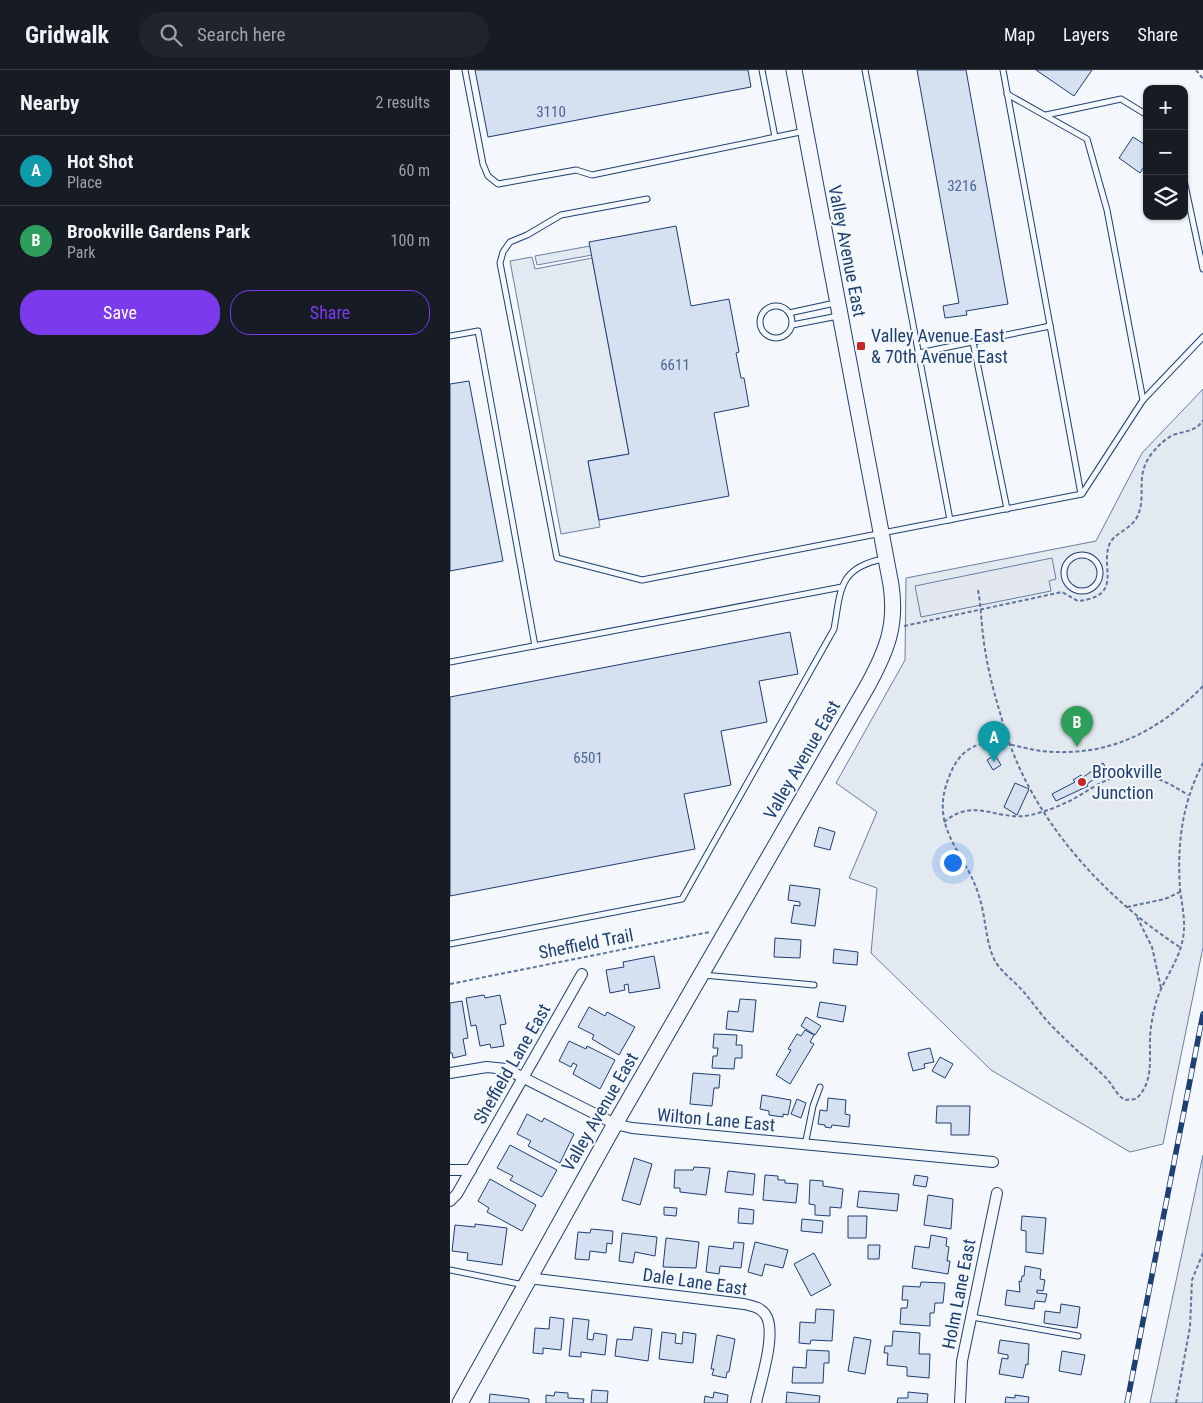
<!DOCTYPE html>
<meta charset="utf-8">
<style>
:root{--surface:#171b24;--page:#20242c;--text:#f1f3f6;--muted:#9ea1a6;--line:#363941;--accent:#7c3aed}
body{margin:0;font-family:"Roboto Condensed",sans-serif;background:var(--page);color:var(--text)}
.controls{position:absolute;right:15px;top:15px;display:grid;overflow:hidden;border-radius:10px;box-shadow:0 1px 4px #0004}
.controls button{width:45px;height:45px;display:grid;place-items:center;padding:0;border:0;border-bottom:1px solid var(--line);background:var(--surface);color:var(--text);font:25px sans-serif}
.you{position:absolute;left:502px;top:792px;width:18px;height:18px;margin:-12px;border:4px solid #fff;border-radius:50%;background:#1a73e8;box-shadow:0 0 0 8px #1a73e833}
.badge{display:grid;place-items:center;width:32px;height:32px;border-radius:50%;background:var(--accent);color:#fff;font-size:16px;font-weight:700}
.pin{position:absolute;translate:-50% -41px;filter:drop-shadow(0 1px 2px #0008)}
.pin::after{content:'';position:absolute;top:26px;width:18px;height:15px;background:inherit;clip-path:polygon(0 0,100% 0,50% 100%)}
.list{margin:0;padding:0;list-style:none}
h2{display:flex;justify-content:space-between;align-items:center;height:65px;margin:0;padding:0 20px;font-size:21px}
h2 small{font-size:16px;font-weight:400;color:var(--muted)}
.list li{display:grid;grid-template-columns:32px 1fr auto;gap:15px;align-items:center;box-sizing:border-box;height:70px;padding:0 20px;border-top:1px solid var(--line)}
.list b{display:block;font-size:19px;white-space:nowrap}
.list p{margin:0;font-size:16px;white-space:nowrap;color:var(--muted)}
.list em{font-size:16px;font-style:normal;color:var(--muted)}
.actions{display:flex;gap:10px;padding:15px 20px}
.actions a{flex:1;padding:11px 0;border:1px solid var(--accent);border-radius:20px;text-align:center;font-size:18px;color:var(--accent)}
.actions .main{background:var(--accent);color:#fff}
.icon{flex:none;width:28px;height:28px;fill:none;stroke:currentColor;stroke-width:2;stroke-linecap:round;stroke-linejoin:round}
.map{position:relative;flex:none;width:753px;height:1333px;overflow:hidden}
header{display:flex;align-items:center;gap:30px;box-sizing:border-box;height:70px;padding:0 25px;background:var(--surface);border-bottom:1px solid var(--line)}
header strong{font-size:24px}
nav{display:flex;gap:28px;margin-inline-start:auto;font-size:18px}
.search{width:350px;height:45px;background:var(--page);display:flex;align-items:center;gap:12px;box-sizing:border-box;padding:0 18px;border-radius:28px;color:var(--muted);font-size:19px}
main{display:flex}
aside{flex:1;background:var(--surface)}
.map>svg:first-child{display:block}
.green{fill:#e3e9f0;stroke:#687fa3}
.parking{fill:#e3e8f0;stroke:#687fa3}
.building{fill:#d5e0f0;stroke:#1d3f73}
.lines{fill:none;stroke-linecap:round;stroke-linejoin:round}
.service-casing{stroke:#1d3f73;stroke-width:7}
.minor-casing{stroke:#1d3f73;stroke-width:12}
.secondary-casing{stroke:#1d3f73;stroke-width:17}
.path{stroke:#5e769c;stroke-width:2;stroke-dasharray:4 2.5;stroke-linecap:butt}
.service{stroke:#f4f7fb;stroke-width:5}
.minor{stroke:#f4f7fb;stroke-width:10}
.secondary{stroke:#f4f7fb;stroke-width:15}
.rail-casing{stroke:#1d3f73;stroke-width:5.5}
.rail{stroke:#f4f7fb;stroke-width:4;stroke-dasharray:11;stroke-linecap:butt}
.poi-dot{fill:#c62828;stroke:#f4f7fb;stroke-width:2}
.labels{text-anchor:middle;stroke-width:4;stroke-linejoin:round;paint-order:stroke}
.number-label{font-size:15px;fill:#4b6792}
.street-label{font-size:18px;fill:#1d3f73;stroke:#f4f7fb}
.poi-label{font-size:18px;fill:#1d3f73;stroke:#f4f7fb;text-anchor:start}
</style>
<header>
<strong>Gridwalk</strong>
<div class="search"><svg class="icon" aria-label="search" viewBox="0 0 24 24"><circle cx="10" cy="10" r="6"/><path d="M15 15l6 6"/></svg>Search here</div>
<nav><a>Map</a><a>Layers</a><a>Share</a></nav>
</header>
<main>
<aside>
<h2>Nearby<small>2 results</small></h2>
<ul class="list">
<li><span class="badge" style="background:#0f9aa8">A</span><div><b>Hot Shot</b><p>Place</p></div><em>60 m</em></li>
<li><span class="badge" style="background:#2e9e5b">B</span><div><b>Brookville Gardens Park</b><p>Park</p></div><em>100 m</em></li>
</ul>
<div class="actions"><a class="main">Save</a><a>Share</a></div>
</aside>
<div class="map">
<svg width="753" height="1333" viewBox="0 0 753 1333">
<rect width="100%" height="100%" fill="#f4f7fb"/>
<g class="green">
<path d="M140 176 142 185 87 195 85 186Z"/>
<path d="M82 187 85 199 142 188 179 384 138 391 150 457 111 464 60 191Z"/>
<path d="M753 319V877L713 1074 680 1082 541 1000 421 883 427 818 399 808 427 742 386 713 455 590 456 508 646 471 692 383Z"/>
<path d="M753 1085V1333H700Z"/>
</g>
<path class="parking" d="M602 488 606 509 599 511 601 521 471 547 465 516Z"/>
<g class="building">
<path d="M25 0H298L301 17 38 67Z"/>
<path d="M467 0H516L558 234 516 241 517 245 495 248 493 236 509 233Z"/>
<path d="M586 0H642L624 26Z"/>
<path d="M683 67 697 76V92L690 103 669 88Z"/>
<path d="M226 156 241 236 279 229 289 282 286 283 291 308H294L299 336 264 343 279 426 149 450 138 391 179 384 139 172Z"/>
<path d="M19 311 53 491 0 501V314Z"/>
<path d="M340 562 348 604 309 611 317 652 271 661 281 715 234 724 245 779 0 826V627Z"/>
<path d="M545 685 551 695 543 700 537 690Z"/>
<path d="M653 693 657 700 637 714 638 716 606 731 602 724 625 712 623 710 631 705 632 708Z"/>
<path d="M565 713 579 719 567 745 554 737Z"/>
<path d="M369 757 385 762 380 780 364 776Z"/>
<path d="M340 815 370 819 365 856 341 853 344 835 350 836V832L338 830Z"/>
<path d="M325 868 351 870 350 888 324 887Z"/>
<path d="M384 879 408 882 407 895 383 893Z"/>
<path d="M204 886 210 918 179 923 178 914 174 915 175 920 160 923 156 900 174 897 173 892Z"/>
<path d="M34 925 35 928 50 925 56 954 50 955 54 976 41 978 40 974 30 976 26 955 21 956 16 928Z"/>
<path d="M290 929 306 930 303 962 276 959 278 941 288 942Z"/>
<path d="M12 931 18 968 13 969 16 985 3 988 2 983H0V933Z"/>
<path d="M370 932 396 936 393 952 367 947Z"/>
<path d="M139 937 155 946 157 942 185 957 169 985 142 969 144 965 128 957Z"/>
<path d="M356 947 371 956 365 965 351 956Z"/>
<path d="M355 960 364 965 360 972 364 974 340 1014 326 1005 341 980 338 979 347 964 351 966Z"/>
<path d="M264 964 287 965 286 975H292V988H285L284 999 262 998 263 986H267L268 978H263Z"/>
<path d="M119 971 136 979 137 976 165 990 150 1019 123 1004 127 995 123 993 121 997 109 991Z"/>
<path d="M480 978 484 992 474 994 475 998 463 1001 458 983Z"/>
<path d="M490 987 503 994 495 1008 482 1001Z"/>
<path d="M243 1003 270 1005 269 1018H264L262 1036 240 1034Z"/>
<path d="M312 1025 341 1030 338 1045 333 1044V1047L319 1045V1041L310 1039Z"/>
<path d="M378 1028 396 1030 395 1044 400 1045 399 1057 382 1055 381 1058 375 1057V1055L368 1054 370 1040 377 1041Z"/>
<path d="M347 1029 356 1033 351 1048 341 1044Z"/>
<path d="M487 1036H520L519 1065H501V1053H486Z"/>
<path d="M77 1044 92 1052 94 1048 124 1064 110 1093 78 1076 81 1071 67 1064Z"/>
<path d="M60 1075 107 1100 92 1127 60 1110 63 1106 47 1098Z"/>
<path d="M184 1088 202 1094 190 1135 172 1130Z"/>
<path d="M244 1097 260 1098 256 1125 230 1122V1118H224L225 1100H243Z"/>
<path d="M278 1101 305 1104 303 1125 275 1122Z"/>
<path d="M315 1105 328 1106V1110H335V1113L348 1114 346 1133 313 1130Z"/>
<path d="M465 1105 478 1107 476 1117 463 1115Z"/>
<path d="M40 1109 86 1135 72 1161 37 1142 39 1138 28 1131Z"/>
<path d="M360 1110 373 1111V1116L393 1119 391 1138 380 1137V1146L365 1145V1135L359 1134Z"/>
<path d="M409 1121 449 1124 447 1141 407 1137Z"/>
<path d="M478 1125 503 1129 501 1159 474 1155Z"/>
<path d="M214 1137 227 1138 226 1146 214 1145Z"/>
<path d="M289 1138 304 1140 303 1154 288 1153Z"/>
<path d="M398 1146H417L416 1168H398Z"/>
<path d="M572 1146 596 1148 593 1184 576 1182V1161L571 1160Z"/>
<path d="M352 1149 373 1151 372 1163 351 1161Z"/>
<path d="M25 1154 57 1158 52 1195 17 1190 18 1183 2 1181 5 1155 25 1157Z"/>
<path d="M141 1159 163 1161 162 1174 157 1173 156 1183 140 1181 139 1190 125 1189 128 1162 140 1163Z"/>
<path d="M172 1163 207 1167 205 1186 185 1182 183 1193 169 1191Z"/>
<path d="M481 1165 497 1168 496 1176 499 1177 497 1191H500L498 1204 462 1198 465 1176 479 1178Z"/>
<path d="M216 1168 249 1172 246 1198 213 1197Z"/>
<path d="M284 1172 294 1173 291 1198 270 1196 269 1204 256 1202 259 1176 283 1179Z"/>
<path d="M305 1172 338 1180 333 1198 315 1194 312 1206 298 1202Z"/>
<path d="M418 1175H430L429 1189H418Z"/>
<path d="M364 1183 381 1215 361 1226 344 1194Z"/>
<path d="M575 1196 591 1199 590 1209 595 1210 593 1221 587 1220V1223L597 1224 595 1232 585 1231 584 1239 555 1235 557 1220 570 1222 569 1211 571 1212 572 1206H574Z"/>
<path d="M471 1212 495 1213 493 1233H485L484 1243H480V1256L450 1254 451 1238H457L458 1230H452L453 1216 470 1217Z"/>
<path d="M611 1234 630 1237 627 1258 594 1253 595 1241 610 1243Z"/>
<path d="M366 1239 384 1240 382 1271 361 1270 360 1274 349 1273 350 1252 365 1253Z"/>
<path d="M100 1247 114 1249 111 1280 93 1278V1284L83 1283 85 1258 99 1259Z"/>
<path d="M123 1248 139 1250 137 1269 143 1270 144 1263 157 1265 155 1285 131 1282V1287L119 1286Z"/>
<path d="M184 1257 202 1259 198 1291 165 1286 167 1269 182 1270Z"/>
<path d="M443 1261 470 1263 469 1284H480L479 1308 457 1306V1297L437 1295 438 1283H434L435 1276H442Z"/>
<path d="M212 1262 226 1264 225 1273 232 1274 233 1262 246 1264 243 1293 209 1289Z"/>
<path d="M267 1265 285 1269 279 1302H277L276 1308 262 1305 264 1299H261Z"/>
<path d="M404 1267 421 1270 415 1304 398 1301Z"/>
<path d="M550 1270 579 1274 578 1295 576 1294 573 1308 549 1304 552 1288 558 1289V1285L548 1283Z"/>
<path d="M357 1280 379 1281V1293H374L373 1313H342L343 1297 356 1298Z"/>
<path d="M612 1281 635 1285 631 1305 609 1301Z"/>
<path d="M142 1320 158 1321 157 1333H141Z"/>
<path d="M105 1322 118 1323V1328L134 1329 133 1333H96V1325L104 1326Z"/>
<path d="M264 1322 278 1325 277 1333H254L255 1326 263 1328Z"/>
<path d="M337 1322 370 1326 369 1333H336Z"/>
<path d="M458 1322 478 1324 477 1333H447L448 1328H458Z"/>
<path d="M40 1324 73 1328 79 1329V1333H39Z"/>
<path d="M565 1325 579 1327 578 1333H555L556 1327 565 1328Z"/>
</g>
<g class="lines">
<defs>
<g id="service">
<path d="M15 0 33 94 38 106 48 114 126 100 142 105 355 61"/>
<path d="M312 0 325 67"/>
<path d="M415 0 500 450"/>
<path d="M553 0 631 424"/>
<path d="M557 24 637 69 657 140 693 330"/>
<path d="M596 45 671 29 697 45"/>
<path d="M734 110 753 199"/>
<path d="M197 129 111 145 77 165 60 172 53 182 50 193 107 488 192 510 632 424 693 330 753 267"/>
<circle cx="326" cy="252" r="16"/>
<path d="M339 243 385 233"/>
<path d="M342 255 388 246"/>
<path d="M0 266 28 261 85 576"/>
<path d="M523 272 557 439"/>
<path d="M469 283 600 256"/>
<circle cx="632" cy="503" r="18"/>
<path d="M0 592 392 517"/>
<path d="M0 874 232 829 384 559C391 520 388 498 433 489"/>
<path d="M253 905 364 915"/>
<path d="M355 1075 363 1036 370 1017"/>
<path d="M0 1200 74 1215"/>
<path d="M522 1247 628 1266"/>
</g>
<g id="minor">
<path d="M0 1003 37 997 56 999 165 1054 182 1058 543 1092"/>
<path d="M0 1100H21"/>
<path d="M0 1131 7 1124 132 904"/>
<path d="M78 1208 294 1234C302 1236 310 1237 315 1244 328 1261 310 1313 306 1333"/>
<path d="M510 1333 512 1291 547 1123"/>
</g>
<path id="secondary" d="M10 1333 165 1054 418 615C437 580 447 555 441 515L344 0"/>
</defs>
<use href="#service" class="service-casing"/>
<use href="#minor" class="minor-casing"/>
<use href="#secondary" class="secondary-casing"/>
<g class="path">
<path d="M746 0 753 9"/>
<path d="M528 520C531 535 531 549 533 565 536 592 543 620 551 646 576 743 650 825 731 878"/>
<path d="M454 556 612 522 628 531C675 526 649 496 660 473 665 463 681 459 687 447 698 425 683 406 703 382 709 375 715 369 723 365 734 361 746 362 753 350"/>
<path d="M753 616C708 662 658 688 591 681 567 678 541 664 518 680 509 686 503 696 499 707 478 759 516 782 529 826 536 847 535 869 544 889 550 901 563 910 572 920 582 931 590 944 601 955 618 973 637 989 655 1007 663 1014 665 1024 675 1030L686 1029C707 1009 697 982 701 957 703 943 706 929 712 917 720 901 730 886 733 868 736 851 732 836 730 819 727 774 732 733 753 693"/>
<path d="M494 752C525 726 547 752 581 745 597 741 613 735 627 727 644 717 658 706 679 705 702 703 719 713 738 725"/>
<path d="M677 837 715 829 730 822"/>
<path d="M687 847 702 877 711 918"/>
<path d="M0 914 260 862"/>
<path d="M726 1333 740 1257 742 1210 753 1183"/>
</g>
<use href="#service" class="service"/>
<use href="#minor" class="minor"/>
<use href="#secondary" class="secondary"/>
<defs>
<path id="rail" d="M677 1333 753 944"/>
</defs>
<use href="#rail" class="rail-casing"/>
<use href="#rail" class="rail"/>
</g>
<g class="poi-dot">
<rect x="406" y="271" width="10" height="10" rx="2.5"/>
<circle cx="632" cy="712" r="5"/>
</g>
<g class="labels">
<g class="number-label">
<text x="101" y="47">3110</text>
<text x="512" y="121">3216</text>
<text x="225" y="300">6611</text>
<text x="138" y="693">6501</text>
</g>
<g class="street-label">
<text transform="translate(397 181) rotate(79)" y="6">Valley Avenue East</text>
<text transform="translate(352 690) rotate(-60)" y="6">Valley Avenue East</text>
<text transform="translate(136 874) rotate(-11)" y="6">Sheffield Trail</text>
<text transform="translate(62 994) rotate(-60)" y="6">Sheffield Lane East</text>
<text transform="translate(150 1042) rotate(-60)" y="6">Valley Avenue East</text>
<text transform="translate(266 1050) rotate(5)" y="6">Wilton Lane East</text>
<text transform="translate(245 1212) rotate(8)" y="6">Dale Lane East</text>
<text transform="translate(509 1224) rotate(-79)" y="6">Holm Lane East</text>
</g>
<g class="poi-label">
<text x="421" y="272">Valley Avenue East<tspan x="421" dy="21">&amp; 70th Avenue East</tspan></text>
<text x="642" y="708">Brookville<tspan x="642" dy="21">Junction</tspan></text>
</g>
</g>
</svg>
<div class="controls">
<button>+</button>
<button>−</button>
<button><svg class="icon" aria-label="layers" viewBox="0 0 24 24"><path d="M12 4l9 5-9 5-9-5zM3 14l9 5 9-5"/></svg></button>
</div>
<div class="you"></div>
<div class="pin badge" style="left:544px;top:692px;background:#0f9aa8">A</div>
<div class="pin badge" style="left:627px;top:677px;background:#2e9e5b">B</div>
</div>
</main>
